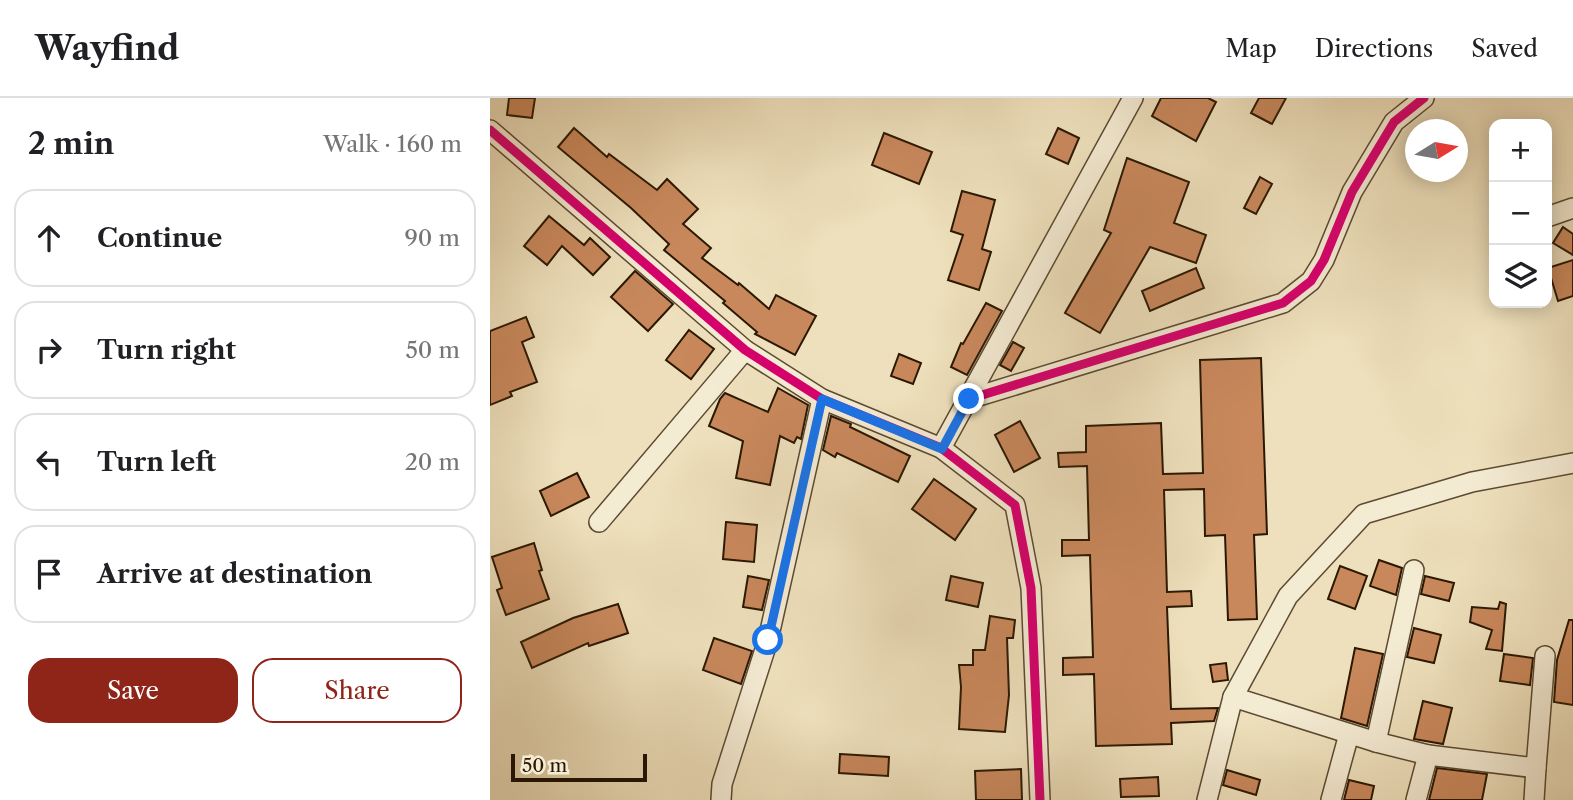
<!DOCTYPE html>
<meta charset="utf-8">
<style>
:root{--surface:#fff;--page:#f2f2f2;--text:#202124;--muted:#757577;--line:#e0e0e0;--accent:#8f2418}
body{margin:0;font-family:"Libre Caslon Text",serif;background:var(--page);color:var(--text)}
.controls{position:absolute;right:21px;top:21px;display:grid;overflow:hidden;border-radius:14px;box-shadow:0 4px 18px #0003}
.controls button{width:63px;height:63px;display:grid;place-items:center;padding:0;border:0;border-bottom:2px solid var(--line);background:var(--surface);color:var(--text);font:35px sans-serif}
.compass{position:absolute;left:915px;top:21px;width:63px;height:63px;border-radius:50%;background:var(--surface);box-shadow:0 4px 18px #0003;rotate:79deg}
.scale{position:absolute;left:21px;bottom:18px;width:136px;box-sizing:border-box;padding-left:7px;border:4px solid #2b1803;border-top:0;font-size:19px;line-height:24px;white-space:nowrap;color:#2b1803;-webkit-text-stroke:5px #f4ebd3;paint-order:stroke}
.stop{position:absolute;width:21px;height:21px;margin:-16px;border:5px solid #1a73e8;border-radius:50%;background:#fff}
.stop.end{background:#1a73e8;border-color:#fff;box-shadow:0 2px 7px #0008}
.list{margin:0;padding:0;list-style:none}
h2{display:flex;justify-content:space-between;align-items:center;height:91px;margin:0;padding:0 28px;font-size:30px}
h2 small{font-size:23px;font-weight:400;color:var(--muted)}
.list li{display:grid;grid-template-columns:46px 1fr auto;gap:21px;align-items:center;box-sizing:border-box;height:98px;margin:0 14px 14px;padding:0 14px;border:2px solid var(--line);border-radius:21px}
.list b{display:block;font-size:26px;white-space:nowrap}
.list em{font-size:23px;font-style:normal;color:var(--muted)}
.actions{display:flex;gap:14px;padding:21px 28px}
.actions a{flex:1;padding:16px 0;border:2px solid var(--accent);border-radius:21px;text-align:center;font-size:24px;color:var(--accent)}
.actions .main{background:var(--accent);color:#fff}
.icon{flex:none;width:38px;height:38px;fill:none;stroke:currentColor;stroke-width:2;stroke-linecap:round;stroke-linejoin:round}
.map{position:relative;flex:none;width:1083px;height:702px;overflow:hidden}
header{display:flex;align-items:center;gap:42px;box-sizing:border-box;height:98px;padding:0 35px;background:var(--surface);border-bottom:2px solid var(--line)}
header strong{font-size:33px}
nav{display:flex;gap:38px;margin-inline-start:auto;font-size:24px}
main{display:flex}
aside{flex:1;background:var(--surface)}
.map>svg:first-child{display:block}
.building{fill:#c8885c;stroke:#2b1803;stroke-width:2}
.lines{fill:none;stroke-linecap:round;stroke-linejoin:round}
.street-casing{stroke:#5c4a31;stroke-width:22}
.street{stroke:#f4ebd3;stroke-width:19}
.cycleway-casing{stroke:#f4ebd3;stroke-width:13}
.cycleway{stroke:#d6006c;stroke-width:9}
.route{stroke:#1a73e8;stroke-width:9}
</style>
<header>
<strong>Wayfind</strong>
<nav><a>Map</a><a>Directions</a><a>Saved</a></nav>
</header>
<main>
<aside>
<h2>2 min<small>Walk · 160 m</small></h2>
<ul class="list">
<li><svg class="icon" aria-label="ahead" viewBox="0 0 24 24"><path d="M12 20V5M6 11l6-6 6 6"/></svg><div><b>Continue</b></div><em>90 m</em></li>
<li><svg class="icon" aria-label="right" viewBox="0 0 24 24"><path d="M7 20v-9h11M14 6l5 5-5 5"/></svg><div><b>Turn right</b></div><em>50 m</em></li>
<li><svg class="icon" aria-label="left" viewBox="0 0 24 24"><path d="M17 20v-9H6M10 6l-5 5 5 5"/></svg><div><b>Turn left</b></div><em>20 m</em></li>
<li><svg class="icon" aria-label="arrive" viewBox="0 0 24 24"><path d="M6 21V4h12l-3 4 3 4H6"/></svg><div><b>Arrive at destination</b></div></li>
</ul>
<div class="actions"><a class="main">Save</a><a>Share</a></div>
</aside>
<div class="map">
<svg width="1083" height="702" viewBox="0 0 1083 702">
<rect width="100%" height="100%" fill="#eee0bc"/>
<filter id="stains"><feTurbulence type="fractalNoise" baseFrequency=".00286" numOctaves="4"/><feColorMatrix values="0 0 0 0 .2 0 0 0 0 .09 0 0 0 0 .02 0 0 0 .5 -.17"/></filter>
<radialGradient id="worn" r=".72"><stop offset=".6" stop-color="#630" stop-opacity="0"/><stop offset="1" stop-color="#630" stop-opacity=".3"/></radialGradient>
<g class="building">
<path d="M19 0H45L42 20 17 17Z"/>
<path d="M671 0H718L726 4 706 43 662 18Z"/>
<path d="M769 0H796L782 26 761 15Z"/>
<path d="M84 30 117 59 119 56 167 92 177 81 208 111 193 126 221 150 212 160 248 187 249 185 279 211 286 197 326 218 305 257 265 236 267 234 233 205 235 203 174 152 179 146 141 110 68 49Z"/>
<path d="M568 30 589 40 578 66 556 56Z"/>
<path d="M394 35 442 54 429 86 382 67Z"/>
<path d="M637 60 699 84 684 125 716 137 706 165 660 149 610 235 575 215 621 135 614 132Z"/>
<path d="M770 79 782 86 766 116 754 110Z"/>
<path d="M472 93 505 102 492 151 501 154 489 192 458 182 473 137 461 133Z"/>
<path d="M59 118 94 147 100 140 120 159 103 177 72 148 57 167 34 148Z"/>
<path d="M1073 129 1083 136V157L1063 145Z"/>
<path d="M1083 162V198L1068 203 1058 170Z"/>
<path d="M706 170 714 190 660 213 652 193Z"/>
<path d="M145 173 183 206 158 233 121 199Z"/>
<path d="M496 205 512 213 477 277 461 269 471 245 473 246Z"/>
<path d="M36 219 44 239 32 244 47 284 20 294 22 298 0 307V233Z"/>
<path d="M199 232 224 251 201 281 176 262Z"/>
<path d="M523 244 534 250 521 273 510 267Z"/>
<path d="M409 256 431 265 423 286 401 278Z"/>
<path d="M771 260 777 436 764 437 767 521 738 522 735 437 715 438 714 391 674 392 677 494 701 493 702 508 677 509 681 611 728 610 724 623 681 625 682 646 606 648 604 576 573 577V560L603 559 600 457 572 458V442H599L597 368 569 369 568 355 596 354V328L671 325 673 376 713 375 710 262Z"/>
<path d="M288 290 318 307 311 341 307 339 304 345 290 338 280 387 246 380 253 343 219 328 230 301 235 295 278 314Z"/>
<path d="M341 318 361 326 360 329 420 358 408 384 347 355 345 359 333 352Z"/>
<path d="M530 323 550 360 524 374 505 337Z"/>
<path d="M87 375 99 399 61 418 50 393Z"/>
<path d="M444 381 486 411 465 442 422 411Z"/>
<path d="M236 424 267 427 264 464 233 461Z"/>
<path d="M44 445 52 472 49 473 59 501 16 517 7 492 12 490 2 459Z"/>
<path d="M889 462 912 470 906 497 880 488Z"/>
<path d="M850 468 877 478 865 511 838 501Z"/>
<path d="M258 478 279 482 272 512 253 509Z"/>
<path d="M461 478 493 485 488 509 456 502Z"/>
<path d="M935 478 964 485 959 503 931 496Z"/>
<path d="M1010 504 1016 506 1012 553 996 551 1002 532 980 524 982 509 1008 511Z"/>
<path d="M128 506 138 535 99 548 98 545 42 570 31 544 83 520Z"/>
<path d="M500 518 525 522 523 540H517L519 597 515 634 469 631 471 589 469 567H483V552H495Z"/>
<path d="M1079 522H1083V607L1064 604 1067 562Z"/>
<path d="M924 530 951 537 944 565 917 559Z"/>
<path d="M224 540 262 553 251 586 213 572Z"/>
<path d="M865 550 893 556 877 628 851 620Z"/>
<path d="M1014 556 1043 560 1040 587 1010 583Z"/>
<path d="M736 565 738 582 723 584 720 567Z"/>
<path d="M933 603 962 610 953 646 924 641Z"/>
<path d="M350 656 399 659 398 678 349 675Z"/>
<path d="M947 670 997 676 992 702H939Z"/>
<path d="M531 671 532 702H486L485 673Z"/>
<path d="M737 672 770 682 766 697 733 687Z"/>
<path d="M668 679 669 698 631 699 630 681Z"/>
<path d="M859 682 884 688 881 702H854Z"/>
</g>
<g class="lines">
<defs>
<g id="street">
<path d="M0 32 255 252 332 301 451 350 525 407 541 490 550 702"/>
<path d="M1057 119 1083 110"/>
<path d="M479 301 793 205 821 183 834 162 862 94 904 24 934 0"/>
<path d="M451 350 643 0"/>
<path d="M109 424 255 252"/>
<path d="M743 599 886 644 938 657 1046 670 1055 558"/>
<path d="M886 644 924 472"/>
<path d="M231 702 232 686 278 542 332 301"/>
<path d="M717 702 743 599 798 498 874 416 982 384 1083 365"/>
<path d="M841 702 859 636"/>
<path d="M926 702 938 657"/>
<path d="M1044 702 1046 670"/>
</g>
</defs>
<use href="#street" class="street-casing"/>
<use href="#street" class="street"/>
<defs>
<g id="cycleway">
<path d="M0 32 255 252 332 301 451 350 525 407 541 490 550 702"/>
<path d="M479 301 793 205 821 183 834 162 862 94 904 24 934 0"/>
</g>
</defs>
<use href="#cycleway" class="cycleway-casing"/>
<use href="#cycleway" class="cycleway"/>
</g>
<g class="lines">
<path class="route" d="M278 542 332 301 452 351 479 301"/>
</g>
<rect width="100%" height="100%" filter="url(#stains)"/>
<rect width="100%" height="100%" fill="url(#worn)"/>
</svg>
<div class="controls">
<button>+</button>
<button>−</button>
<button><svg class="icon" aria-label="layers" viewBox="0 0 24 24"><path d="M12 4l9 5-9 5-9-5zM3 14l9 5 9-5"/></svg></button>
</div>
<svg class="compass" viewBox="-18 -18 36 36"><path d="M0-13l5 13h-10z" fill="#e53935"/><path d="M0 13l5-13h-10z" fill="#757577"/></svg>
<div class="scale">50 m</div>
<div class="stop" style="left:278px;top:542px"></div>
<div class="stop end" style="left:479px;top:301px"></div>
</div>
</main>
